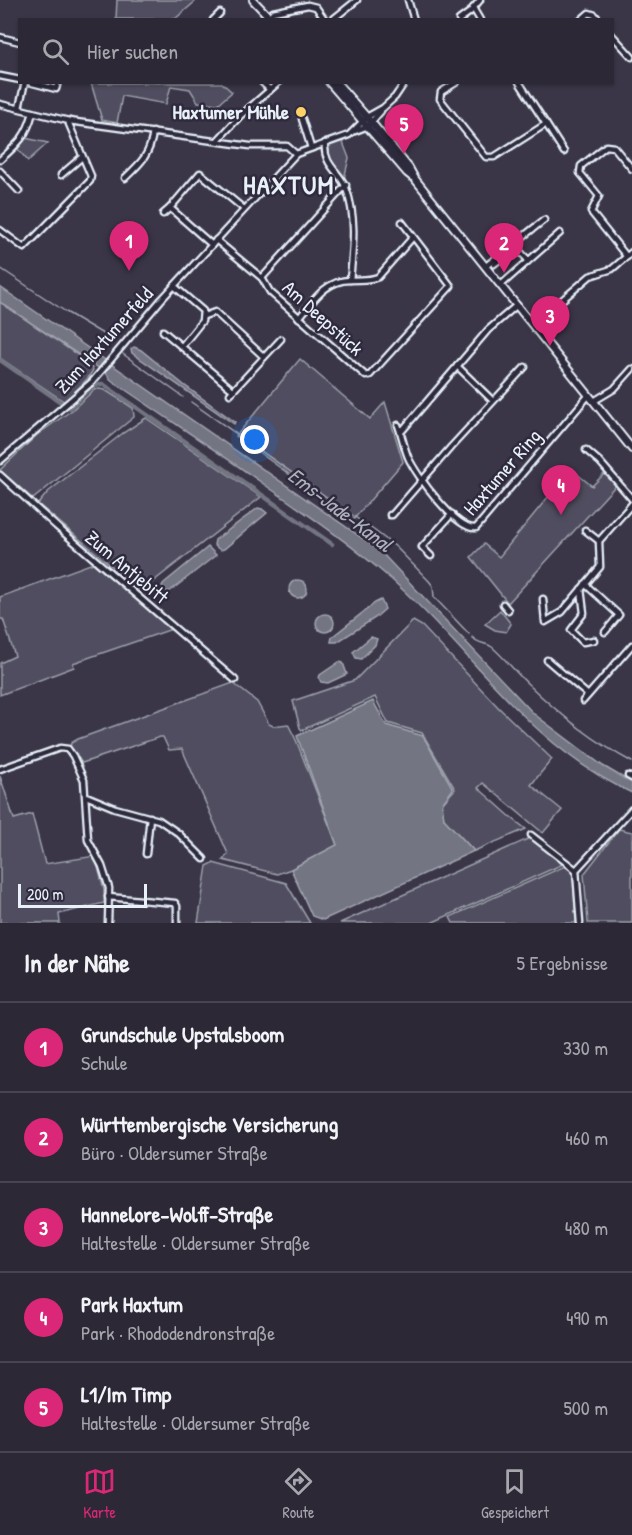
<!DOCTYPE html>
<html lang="de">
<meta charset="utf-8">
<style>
:root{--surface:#2c2836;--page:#34303e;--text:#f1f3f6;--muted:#a6a6ad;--line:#484451;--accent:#db2777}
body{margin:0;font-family:"Patrick Hand",sans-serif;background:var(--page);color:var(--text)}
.scale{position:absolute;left:18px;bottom:15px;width:129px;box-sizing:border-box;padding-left:6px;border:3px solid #e8f1f8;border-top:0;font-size:16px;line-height:21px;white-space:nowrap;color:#e8f1f8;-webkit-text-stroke:4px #2f2a3d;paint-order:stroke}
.you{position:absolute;left:255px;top:440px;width:21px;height:21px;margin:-15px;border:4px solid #fff;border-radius:50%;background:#1a73e8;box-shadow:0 0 0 9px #1a73e833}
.badge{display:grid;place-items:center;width:39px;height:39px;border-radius:50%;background:var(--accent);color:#fff;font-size:20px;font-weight:700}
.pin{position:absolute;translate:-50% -50px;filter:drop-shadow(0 2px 3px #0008)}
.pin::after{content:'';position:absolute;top:32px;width:21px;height:18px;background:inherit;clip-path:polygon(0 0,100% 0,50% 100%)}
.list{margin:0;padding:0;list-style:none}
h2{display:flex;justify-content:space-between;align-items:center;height:78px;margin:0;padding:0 24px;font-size:26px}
h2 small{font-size:20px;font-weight:400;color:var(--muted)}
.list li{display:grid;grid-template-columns:39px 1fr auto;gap:18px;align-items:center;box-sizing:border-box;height:90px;padding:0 24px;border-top:2px solid var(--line)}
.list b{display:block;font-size:22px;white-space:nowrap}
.list p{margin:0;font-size:20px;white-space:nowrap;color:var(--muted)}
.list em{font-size:20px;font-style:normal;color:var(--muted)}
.icon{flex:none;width:33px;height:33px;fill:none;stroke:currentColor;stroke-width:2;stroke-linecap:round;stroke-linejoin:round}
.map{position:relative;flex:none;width:632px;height:923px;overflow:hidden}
.search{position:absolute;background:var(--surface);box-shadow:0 2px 4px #0004;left:18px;right:18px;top:18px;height:66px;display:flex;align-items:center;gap:15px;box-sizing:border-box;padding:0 21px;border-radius:0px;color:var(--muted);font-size:22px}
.sheet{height:528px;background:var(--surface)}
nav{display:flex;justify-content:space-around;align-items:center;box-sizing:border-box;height:84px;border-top:2px solid var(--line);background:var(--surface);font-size:16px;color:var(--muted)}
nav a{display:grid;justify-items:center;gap:3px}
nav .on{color:var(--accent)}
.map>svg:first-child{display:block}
.green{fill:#504e5f;stroke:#9ca0ac;stroke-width:1.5}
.water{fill:#737482;stroke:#a2a6b1;stroke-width:1.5}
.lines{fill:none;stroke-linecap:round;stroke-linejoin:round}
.stream{stroke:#a2a6b1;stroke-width:1.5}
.canal{stroke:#737482;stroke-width:4.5}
.minor-casing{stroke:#e8f1f8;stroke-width:9}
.major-casing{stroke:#e8f1f8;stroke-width:10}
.minor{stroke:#2f2a3d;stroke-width:4.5}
.major{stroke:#2f2a3d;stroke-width:6}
.poi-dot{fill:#ffd166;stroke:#2f2a3d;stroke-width:2}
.labels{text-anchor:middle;stroke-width:5;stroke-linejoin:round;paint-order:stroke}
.poi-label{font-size:20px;font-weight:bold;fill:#e8f1f8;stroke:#2f2a3d;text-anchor:end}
.street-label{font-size:20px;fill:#e8f1f8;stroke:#2f2a3d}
.water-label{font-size:21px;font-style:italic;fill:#aeb2bd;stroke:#2f2a3d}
.district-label{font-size:26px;font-weight:bold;letter-spacing:1.5px;fill:#e8f1f8;stroke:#2f2a3d}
</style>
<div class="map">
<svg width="632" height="923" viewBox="0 0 632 923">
<rect width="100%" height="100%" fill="#3a3648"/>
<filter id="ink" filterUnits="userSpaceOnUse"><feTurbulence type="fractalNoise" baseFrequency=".0167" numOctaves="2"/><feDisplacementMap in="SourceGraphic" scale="12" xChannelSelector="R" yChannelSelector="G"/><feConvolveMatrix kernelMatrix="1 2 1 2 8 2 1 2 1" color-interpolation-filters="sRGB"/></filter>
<g filter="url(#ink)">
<g class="green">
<path d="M117 0H197L175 19H116Z"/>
<path d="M91 83H222L232 92 218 104 198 102 190 89 171 86 166 104 122 96 117 123 102 120Z"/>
<path d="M25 138 48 143 28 161 16 147Z"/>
<path d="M342 140 349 158 344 179 330 159 328 146Z"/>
<path d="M0 302 89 363 93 370 88 378 65 402 0 358Z"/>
<path d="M300 359 370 419 385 402 403 462 353 520 236 436Z"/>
<path d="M99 389 105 390 133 408 134 417 33 499 0 470 37 435 72 410 94 390Z"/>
<path d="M146 418 261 497 141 591 38 504 48 492 123 433Z"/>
<path d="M571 469 592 486 604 474 616 485 508 603 471 557 484 544 499 557Z"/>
<path d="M93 563 172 629 73 663 74 667 0 695V663L15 656 3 619H0V597Z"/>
<path d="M500 610 511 624 506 632 495 630 485 624Z"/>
<path d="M413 621 422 626 499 708 552 759 531 785 562 810 543 833 483 783 478 788C495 802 509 817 526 829L474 851 444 819 442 804 455 789 422 733 388 723 375 697 302 730 300 728 293 701 355 680Z"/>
<path d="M233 683 257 702 269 724 273 726 288 724 296 740 337 845 291 869 277 874 223 860 228 854 182 749 169 750 163 737H160L82 763 70 747 71 743 78 739Z"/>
<path d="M0 776 14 819 32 814 45 864 95 856 104 890V903L59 914 60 923H0Z"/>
<path d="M619 829 632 832V923H588L584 874Z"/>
<path d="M530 838 563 864 431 923H340Z"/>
<path d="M213 863 286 883 310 923H198L207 866Z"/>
<path d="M565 866 570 870 573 876 576 923H453L450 917Z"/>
</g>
<g class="water">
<path d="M0 287 378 549 534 714 603 766 632 783V793C527 745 475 653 392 580 352 545 309 515 265 485 214 449 162 415 111 380L106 373 0 302Z"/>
<path d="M134 347 141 350 184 385 235 422 234 424 132 353 131 349Z"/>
<path d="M258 508 262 509 267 513 224 549 220 550 214 545 215 540Z"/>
<path d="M208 547 216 555 169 592 163 590 162 586 164 583Z"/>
<circle cx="298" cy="589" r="9"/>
<path d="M381 600 385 609 375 618 337 642H331L332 637 375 603Z"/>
<circle cx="325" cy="623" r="9"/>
<path d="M371 637 377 639 375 645 361 659 356 658 353 652Z"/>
<path d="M339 662 343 663 347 674 328 683 321 682 319 678 320 675Z"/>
<path d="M373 701 386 725 423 736 453 789 442 804 444 819 474 851 323 920 312 916 291 869 337 845 297 736Z"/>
</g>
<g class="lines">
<g class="stream">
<path d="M0 268 66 312 108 337 112 344"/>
<path d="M123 354 183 397"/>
<path d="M191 402 375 531 396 547 429 581 433 586 434 597 469 634"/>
<path d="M472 637C479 645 485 642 492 647 505 658 515 672 528 684 559 714 593 741 632 762"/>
</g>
<g class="canal">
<path d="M0 360 62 403"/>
<path d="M69 407 70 408C79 400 90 384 103 384L332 544"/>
</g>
<defs>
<g id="minor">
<path d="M408 0 414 20"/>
<path d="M473 8 480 20"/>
<path d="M269 16 273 12 308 5 316 7 325 20"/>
<path d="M213 20 220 13"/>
<path d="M332 20 357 0"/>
<path d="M459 20 470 12 480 0"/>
<path d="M581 20 589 13 595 15 599 20"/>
<path d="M612 35 632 57"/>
<path d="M0 37 20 42"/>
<path d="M0 76 20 80"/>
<path d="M29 82 56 89 58 82"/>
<path d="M262 82 270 90"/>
<path d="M457 82 441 92 440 99 486 157H494L546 124"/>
<path d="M519 82 564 152"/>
<path d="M0 104 69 121 250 146H287L296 154"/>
<path d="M19 108 25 82"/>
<path d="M302 119 311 148"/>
<path d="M355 131 368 126 381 111"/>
<path d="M217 141 241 115 279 82"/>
<path d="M325 143C323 166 340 171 346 188 357 218 353 248 350 280"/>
<path d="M0 160C18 144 27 136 33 112"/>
<path d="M0 171 19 191"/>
<path d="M61 175 82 157"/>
<path d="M125 178C141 163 150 155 153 132"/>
<path d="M163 214 170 208"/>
<path d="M0 230 24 248 90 181 91 176 69 124V121"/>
<path d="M216 240 262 278 270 292 366 376 370 375 380 364 451 286 402 222"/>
<path d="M212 245 170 208 200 173 244 209"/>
<path d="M627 257 591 212 599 196 580 173 581 166 606 146 614 147 632 169"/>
<path d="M494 264 516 247 528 260"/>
<path d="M486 266 544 220"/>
<path d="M262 278 346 185"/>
<path d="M501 285 560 233"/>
<path d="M174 286 203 311 202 321 182 346"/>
<path d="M204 316 215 312 264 357"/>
<path d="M299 318C313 301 326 280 350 280 360 279 368 281 378 277L413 237"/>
<path d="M533 325 590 276 612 269 632 252"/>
<path d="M163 331 233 390"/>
<path d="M457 366 493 401"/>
<path d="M230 394 281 339"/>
<path d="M594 401 614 389 632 369"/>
<path d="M398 425C402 436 404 447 408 457 416 475 456 530 476 528L589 395"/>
<path d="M401 432 488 330 517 305"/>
<path d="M586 450 600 462 632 499"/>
<path d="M0 461 92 382 161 300 296 154 349 135 367 117 383 108 395 97 405 82"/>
<path d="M0 475 56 526 235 680"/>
<path d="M390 515H392L451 447 525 367"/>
<path d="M585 530 599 541"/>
<path d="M431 556 422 547 452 514"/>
<path d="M585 584 619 615 605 632"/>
<path d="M581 589 584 613 571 630 583 642 594 640"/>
<path d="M543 599 545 622 562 612 600 567 599 541 632 504"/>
<path d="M503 604 508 610"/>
<path d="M547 660 588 695"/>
<path d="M583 701 632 645"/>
<path d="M0 769 60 748 68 749 73 756 84 780 88 840 102 866 109 888 108 923"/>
<path d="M628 776 632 778"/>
<path d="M86 796 115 808 159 820 178 833 204 859"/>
<path d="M531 835 576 870"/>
<path d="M146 854 150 817"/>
<path d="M108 897 175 903 177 906V923"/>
<path d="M580 923 576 870 632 809"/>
</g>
<g id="major">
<path d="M253 0 272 20"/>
<path d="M329 82 407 173 412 177"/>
<path d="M336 82 372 123 409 168 415 179 632 449"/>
</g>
</defs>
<use href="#minor" class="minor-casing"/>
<use href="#major" class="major-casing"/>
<use href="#minor" class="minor"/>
<use href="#major" class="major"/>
</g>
</g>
<circle class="poi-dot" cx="301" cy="112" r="6"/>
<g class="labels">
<g class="poi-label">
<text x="289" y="119">Haxtumer Mühle</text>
</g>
<g class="street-label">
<text transform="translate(323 318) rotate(42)" y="7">Am Deepstück</text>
<text transform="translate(104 340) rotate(-48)" y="7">Zum Haxtumerfeld</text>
<text transform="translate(502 472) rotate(-49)" y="7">Haxtumer Ring</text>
<text transform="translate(127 567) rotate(40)" y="7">Zum Antjebitt</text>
</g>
<g class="water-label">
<text transform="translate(340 510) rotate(37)" y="7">Ems-Jade-Kanal</text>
</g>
<g class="district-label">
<text x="289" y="194">HAXTUM</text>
</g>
</g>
</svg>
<div class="scale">200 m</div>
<div class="you"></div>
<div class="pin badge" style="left:129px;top:271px">1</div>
<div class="pin badge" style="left:504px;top:273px">2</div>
<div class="pin badge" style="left:550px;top:346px">3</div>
<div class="pin badge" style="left:561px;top:515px">4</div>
<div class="pin badge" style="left:404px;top:154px">5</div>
<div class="search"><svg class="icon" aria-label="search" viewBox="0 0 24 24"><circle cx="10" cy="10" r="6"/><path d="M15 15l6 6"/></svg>Hier suchen</div>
</div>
<section class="sheet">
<h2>In der Nähe<small>5 Ergebnisse</small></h2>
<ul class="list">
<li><span class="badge">1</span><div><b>Grundschule Upstalsboom</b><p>Schule</p></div><em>330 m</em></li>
<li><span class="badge">2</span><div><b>Württembergische Versicherung</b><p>Büro · Oldersumer Straße</p></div><em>460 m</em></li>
<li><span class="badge">3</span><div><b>Hannelore-Wolff-Straße</b><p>Haltestelle · Oldersumer Straße</p></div><em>480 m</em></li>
<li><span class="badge">4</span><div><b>Park Haxtum</b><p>Park · Rhododendronstraße</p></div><em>490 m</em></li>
<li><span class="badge">5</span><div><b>L1/Im Timp</b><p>Haltestelle · Oldersumer Straße</p></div><em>500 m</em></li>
</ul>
</section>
<nav>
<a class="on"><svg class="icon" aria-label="map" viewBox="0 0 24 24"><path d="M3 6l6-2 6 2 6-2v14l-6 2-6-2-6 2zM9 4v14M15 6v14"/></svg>Karte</a>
<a><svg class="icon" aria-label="directions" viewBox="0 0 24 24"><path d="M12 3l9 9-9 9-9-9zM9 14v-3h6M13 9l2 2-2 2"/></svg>Route</a>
<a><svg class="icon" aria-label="saved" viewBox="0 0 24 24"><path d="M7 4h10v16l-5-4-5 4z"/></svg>Gespeichert</a>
</nav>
